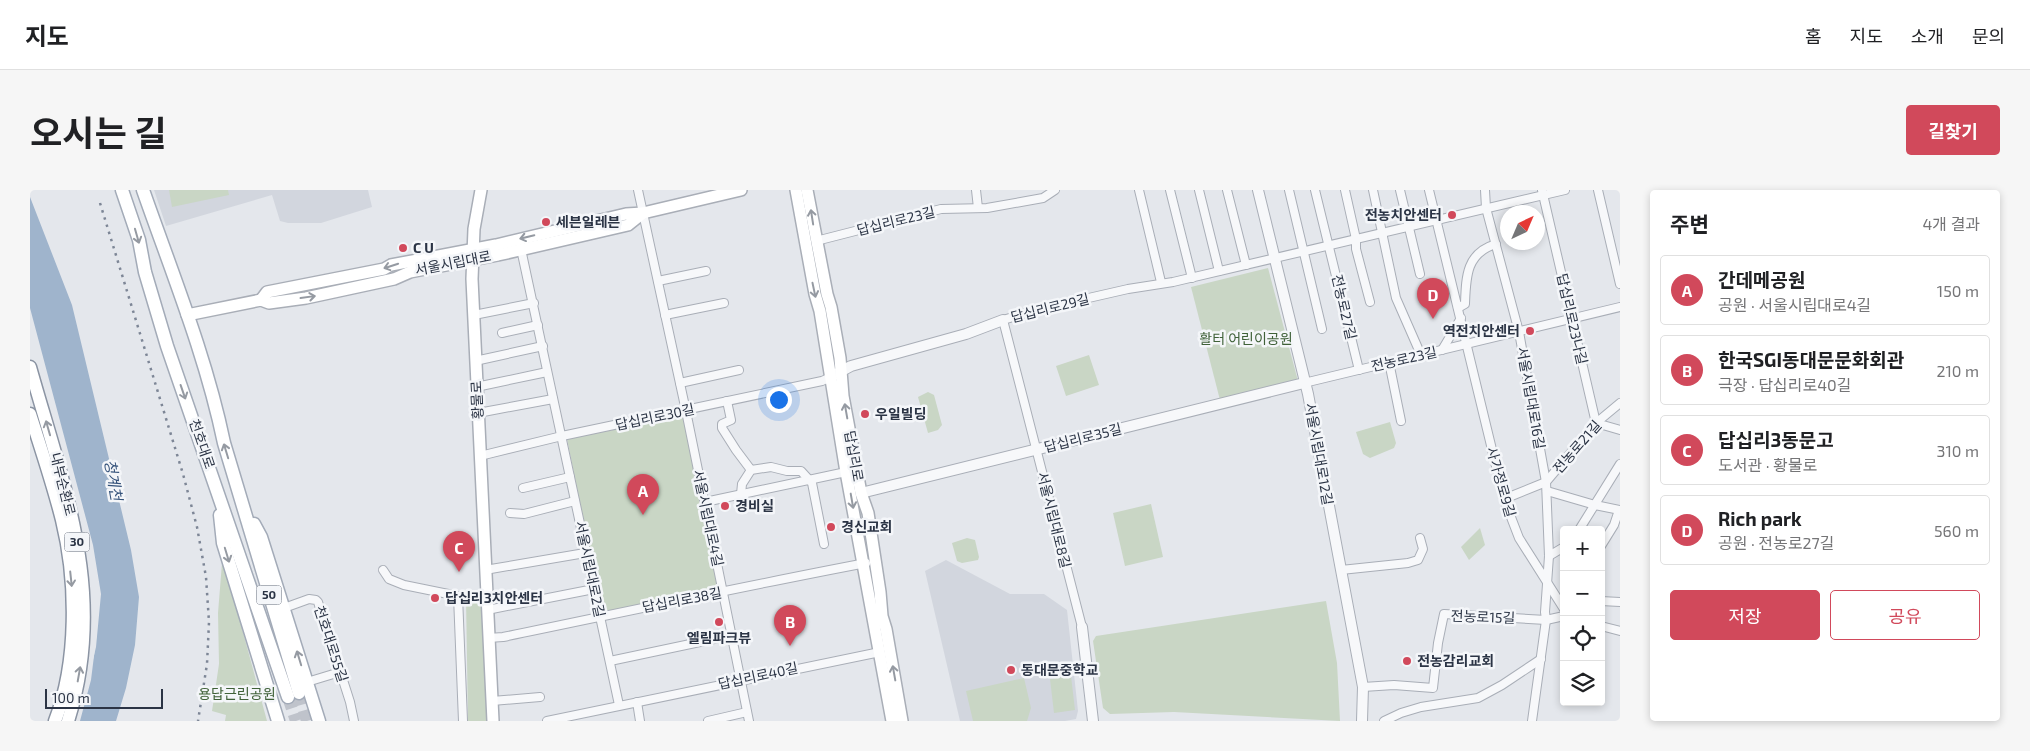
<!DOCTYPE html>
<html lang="ko">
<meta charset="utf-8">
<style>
:root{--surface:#fff;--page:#f6f6f6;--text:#202124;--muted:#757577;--line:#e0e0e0;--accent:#d1495b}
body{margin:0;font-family:"Exo 2","Noto Sans KR",sans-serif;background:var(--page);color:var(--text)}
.controls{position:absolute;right:15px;bottom:15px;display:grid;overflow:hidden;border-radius:5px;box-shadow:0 2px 8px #0003}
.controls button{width:45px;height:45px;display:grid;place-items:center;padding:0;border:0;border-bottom:1px solid var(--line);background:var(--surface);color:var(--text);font:25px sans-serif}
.compass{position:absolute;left:1470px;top:15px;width:45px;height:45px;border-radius:50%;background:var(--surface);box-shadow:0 2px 8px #0003;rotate:44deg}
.scale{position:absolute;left:15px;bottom:12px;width:118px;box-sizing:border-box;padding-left:5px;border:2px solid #2b3445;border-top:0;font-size:14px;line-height:18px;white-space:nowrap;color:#2b3445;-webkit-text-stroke:4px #f4f6f9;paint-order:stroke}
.you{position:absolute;left:748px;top:209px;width:18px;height:18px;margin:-12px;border:4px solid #fff;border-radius:50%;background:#1a73e8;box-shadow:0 0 0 8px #1a73e833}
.badge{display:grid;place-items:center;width:32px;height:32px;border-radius:50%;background:var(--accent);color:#fff;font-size:16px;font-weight:700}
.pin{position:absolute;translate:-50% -41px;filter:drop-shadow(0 1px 2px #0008)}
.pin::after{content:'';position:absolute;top:26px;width:18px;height:15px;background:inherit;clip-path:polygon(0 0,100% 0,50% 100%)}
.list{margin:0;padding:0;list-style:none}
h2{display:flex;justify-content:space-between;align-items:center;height:65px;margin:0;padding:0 20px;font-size:21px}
h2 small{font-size:16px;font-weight:400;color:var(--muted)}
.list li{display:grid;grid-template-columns:32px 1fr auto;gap:15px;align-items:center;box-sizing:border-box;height:70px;margin:0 10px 10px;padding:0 10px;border:1px solid var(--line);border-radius:5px}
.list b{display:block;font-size:19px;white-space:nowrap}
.list p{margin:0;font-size:16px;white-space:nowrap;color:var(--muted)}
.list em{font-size:16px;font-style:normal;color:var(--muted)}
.actions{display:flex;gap:10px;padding:15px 20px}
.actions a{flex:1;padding:11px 0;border:1px solid var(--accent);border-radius:5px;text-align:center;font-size:18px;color:var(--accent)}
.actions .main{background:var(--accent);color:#fff}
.icon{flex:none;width:28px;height:28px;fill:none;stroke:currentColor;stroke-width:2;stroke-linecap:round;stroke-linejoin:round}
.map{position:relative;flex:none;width:1590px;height:531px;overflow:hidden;border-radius:5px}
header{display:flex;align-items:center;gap:30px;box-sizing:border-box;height:70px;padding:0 25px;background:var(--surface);border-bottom:1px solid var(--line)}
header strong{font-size:24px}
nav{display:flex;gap:28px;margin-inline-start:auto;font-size:18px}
.intro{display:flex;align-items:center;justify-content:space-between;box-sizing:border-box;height:120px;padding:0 30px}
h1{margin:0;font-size:35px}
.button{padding:12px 22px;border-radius:5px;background:var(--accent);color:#fff;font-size:18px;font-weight:700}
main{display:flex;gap:30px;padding:0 30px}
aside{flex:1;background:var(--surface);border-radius:5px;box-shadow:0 2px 8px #0003}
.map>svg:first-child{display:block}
.built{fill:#d2d6de}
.green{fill:#c9d6c5}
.water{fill:#9fb4cc}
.pier{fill:#e4e7ec}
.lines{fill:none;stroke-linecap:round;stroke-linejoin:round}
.primary-tunnel{stroke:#bfc3cb;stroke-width:12;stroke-dasharray:12 6;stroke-linecap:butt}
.minor-casing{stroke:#a9aeb7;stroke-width:10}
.tertiary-casing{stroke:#a9aeb7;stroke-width:12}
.secondary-casing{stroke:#a9aeb7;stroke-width:14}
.primary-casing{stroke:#a3abb8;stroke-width:15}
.trunk-casing{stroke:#8b94a3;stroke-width:15}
.minor{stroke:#f7f8fa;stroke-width:8}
.tertiary{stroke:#f7f8fa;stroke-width:10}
.secondary{stroke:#fff;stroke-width:11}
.primary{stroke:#fff;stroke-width:12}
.trunk{stroke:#fff;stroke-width:12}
.rail{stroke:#7d8696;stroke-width:2.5;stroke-dasharray:2.5 5;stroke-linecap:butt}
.oneway{stroke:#959aa2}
.poi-dot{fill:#d1495b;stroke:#f4f6f9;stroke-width:2}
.labels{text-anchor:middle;stroke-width:5;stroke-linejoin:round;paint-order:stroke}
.shield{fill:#f4f6f9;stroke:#676e7b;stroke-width:1}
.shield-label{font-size:12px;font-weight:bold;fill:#2b3445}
.poi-label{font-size:14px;font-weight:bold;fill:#2b3445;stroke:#f4f6f9;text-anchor:start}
.street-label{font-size:14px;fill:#2b3445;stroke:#f4f6f9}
.park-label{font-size:14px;fill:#3f6138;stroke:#f4f6f9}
.water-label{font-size:15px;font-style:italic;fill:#34527a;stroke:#f4f6f9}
</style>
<header>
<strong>지도</strong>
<nav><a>홈</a><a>지도</a><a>소개</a><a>문의</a></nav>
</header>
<div class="intro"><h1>오시는 길</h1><a class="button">길찾기</a></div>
<main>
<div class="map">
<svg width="1590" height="531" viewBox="0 0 1590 531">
<rect width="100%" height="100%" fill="#e4e7ec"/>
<g class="built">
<path d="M124 0H338L342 17 291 33H258L250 31 242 5 136 36Z"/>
<path d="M916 370 980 404H1014L1037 420 1048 521 1046 529 1035 531H930L895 381Z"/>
</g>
<g class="green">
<path d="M139 0H198L199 5 142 17Z"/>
<path d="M1238 78 1268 191 1190 210 1161 97Z"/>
<path d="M1059 165 1069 195 1036 206 1026 176Z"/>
<path d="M898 202 904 205 912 235 908 240 898 243 888 207Z"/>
<path d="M654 226 690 401 573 425 537 249Z"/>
<path d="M1360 232 1366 253 1364 258 1340 268 1333 264 1326 242Z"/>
<path d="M1121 314 1133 367 1095 376 1083 323Z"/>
<path d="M1450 338 1455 355 1439 370 1431 357Z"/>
<path d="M937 348 945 350 949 367 948 370 932 373 927 371 922 353Z"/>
<path d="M192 373 204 409 237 531H195L196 525 182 521 189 474 188 423Z"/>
<path d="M450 406 459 531H438L436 408Z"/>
<path d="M1296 411 1307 473 1310 531 1144 522 1080 524 1073 518 1063 451 1066 446Z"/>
<path d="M1041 486 1045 520 1024 523 1020 489Z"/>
<path d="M994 488 1001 518 997 531H943L936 501Z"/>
</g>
<path class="water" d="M0 7 42 115 101 360 109 407 105 455 96 498 86 531H47L53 512 66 457 71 404 63 355 0 118Z"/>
<path class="pier" d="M66 429 67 442 61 490 50 531H44L51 511 64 456Z"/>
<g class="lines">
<g class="primary-tunnel">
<path d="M269 503 277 531"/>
<path d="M258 507 266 531"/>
</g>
<defs>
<g id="minor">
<path d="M608 0 656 221 719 531"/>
<path d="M946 0 948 18"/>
<path d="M1109 0 1131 92"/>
<path d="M1140 0 1162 88"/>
<path d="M1169 0 1189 81"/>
<path d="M1197 0 1216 75"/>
<path d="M1259 0 1292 139"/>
<path d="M1285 0 1329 180"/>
<path d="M1315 0 1326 49V59L1340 112"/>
<path d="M1343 0 1366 108 1391 165"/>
<path d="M1370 0 1390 84"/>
<path d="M1399 0 1474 309 1489 348 1534 419"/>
<path d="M1455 0 1456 18 1489 142 1516 292 1519 366 1515 422 1516 430 1502 531"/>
<path d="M1512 0 1566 233"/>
<path d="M1568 0 1590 94"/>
<path d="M786 51 911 19 957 18 1013 8 1025 0"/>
<path d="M491 59 589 515"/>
<path d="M628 91 676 81"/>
<path d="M1428 118 1435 114C1436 87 1436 63 1466 54"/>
<path d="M444 125 504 113"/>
<path d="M635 125 694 113"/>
<path d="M472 143 508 135"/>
<path d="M1412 160 1431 128"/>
<path d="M445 171 513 156"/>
<path d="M1359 172 1371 231"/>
<path d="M650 193 709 180"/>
<path d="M1274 193 1590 117"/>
<path d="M446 197 517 182"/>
<path d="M697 211 701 230 692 234V238L706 260 721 280"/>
<path d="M448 223 523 209"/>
<path d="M1566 233 1590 240"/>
<path d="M450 266 532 246 792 191 801 187"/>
<path d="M493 298 540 287"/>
<path d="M1517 301 1565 315 1590 320"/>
<path d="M711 304 712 294 721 280 741 277 757 281H771L782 293 794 354"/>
<path d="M1474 309 1516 292 1566 233 1590 213"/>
<path d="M675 312 816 282"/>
<path d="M480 323 494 324 545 311"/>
<path d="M1549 340 1590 274"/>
<path d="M1571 356 1584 335 1589 320"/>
<path d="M1519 366 1534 357"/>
<path d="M353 380 359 389 374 395 428 406 456 405"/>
<path d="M455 380 555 363"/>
<path d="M1311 380 1378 373 1388 370 1393 359 1390 348"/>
<path d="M428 406 433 531"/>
<path d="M1571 411 1590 412"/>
<path d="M254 418 279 409 286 410 288 412 320 512 324 531"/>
<path d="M457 420 564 399"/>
<path d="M1571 436 1590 441"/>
<path d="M1052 437 973 130 1006 120 1098 99 1143 92 1535 0"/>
<path d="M458 448 473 447C594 422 715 396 836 373"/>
<path d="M580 471 703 445"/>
<path d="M277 492 310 482"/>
<path d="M1333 497 1364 495 1403 498 1408 453 1414 424 1516 430 1534 426"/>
<path d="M462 511 510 507"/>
<path d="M607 512 610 531"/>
<path d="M517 531 850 462"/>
<path d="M678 531 717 522"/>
<path d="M1354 531 1371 523 1391 517 1448 508 1472 495 1511 469"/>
</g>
<g id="tertiary">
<path d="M1228 0 1278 204 1333 497 1332 531"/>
<path d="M806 184 821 176 936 144 973 130"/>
<path d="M831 303 1274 193"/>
<path d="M1052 437 1063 531"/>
</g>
<g id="secondary">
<path d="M451 0 444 39 442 89 463 531"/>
<path d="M766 0 785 104 790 121 816 282 862 531"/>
<path d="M777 0 797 104 801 117 810 168 813 206 831 303 838 323 850 402 852 426 856 439 872 531"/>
<path d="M231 110 237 102 354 79 361 75 466 55 596 24 613 23 711 0"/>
<path d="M157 125 231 110 239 113 276 108 364 89 380 82 468 65 598 35 613 23"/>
</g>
<g id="primary">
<path d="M92 0 109 50 115 82 137 156 258 507"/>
<path d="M113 0C142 83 176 166 194 253L269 503"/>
<path d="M190 325 193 353 248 531"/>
<path d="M224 334 231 347 289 531"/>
</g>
<g id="trunk">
<path d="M0 177C34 298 78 405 38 531"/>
<path d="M0 224C11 259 23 294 32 330 47 391 48 472 25 531"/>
</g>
</defs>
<use href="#minor" class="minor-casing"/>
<use href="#tertiary" class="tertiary-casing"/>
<use href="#secondary" class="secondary-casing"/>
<use href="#primary" class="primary-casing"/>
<use href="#trunk" class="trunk-casing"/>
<use href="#minor" class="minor"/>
<use href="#tertiary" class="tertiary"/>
<use href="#secondary" class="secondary"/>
<use href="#primary" class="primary"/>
<use href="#trunk" class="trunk"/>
<path class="rail" d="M70 13 153 284 167 337 176 387 179 432 177 474 168 531"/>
</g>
<defs><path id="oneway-shaft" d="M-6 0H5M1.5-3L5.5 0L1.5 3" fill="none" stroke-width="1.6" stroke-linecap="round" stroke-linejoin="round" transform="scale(1.25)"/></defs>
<g class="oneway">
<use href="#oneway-shaft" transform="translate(782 27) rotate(-99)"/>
<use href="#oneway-shaft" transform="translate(107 46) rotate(74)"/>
<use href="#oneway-shaft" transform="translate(497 47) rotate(167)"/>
<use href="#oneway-shaft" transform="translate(361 76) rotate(162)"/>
<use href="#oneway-shaft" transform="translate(784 100) rotate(78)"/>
<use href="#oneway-shaft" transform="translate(278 107) rotate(-8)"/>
<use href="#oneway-shaft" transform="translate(153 202) rotate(71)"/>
<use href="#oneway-shaft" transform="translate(816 221) rotate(-100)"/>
<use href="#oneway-shaft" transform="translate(18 238) rotate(-106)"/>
<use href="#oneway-shaft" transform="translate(196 261) rotate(-107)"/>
<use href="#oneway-shaft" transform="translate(822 311) rotate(80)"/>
<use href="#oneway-shaft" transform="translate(197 365) rotate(73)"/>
<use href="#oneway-shaft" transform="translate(41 389) rotate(84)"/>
<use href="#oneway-shaft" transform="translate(269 468) rotate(-107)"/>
<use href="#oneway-shaft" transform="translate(864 483) rotate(-100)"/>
<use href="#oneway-shaft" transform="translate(49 484) rotate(-80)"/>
</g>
<g class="poi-dot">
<circle cx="1422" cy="25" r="5"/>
<circle cx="516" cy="32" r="5"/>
<circle cx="373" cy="58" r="5"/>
<circle cx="1500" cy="141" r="5"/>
<circle cx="835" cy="224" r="5"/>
<circle cx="695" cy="316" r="5"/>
<circle cx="801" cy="337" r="5"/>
<circle cx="405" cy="408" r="5"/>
<circle cx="689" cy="432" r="5"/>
<circle cx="1377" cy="471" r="5"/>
<circle cx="981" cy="480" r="5"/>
</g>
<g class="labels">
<g class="shield">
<rect x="34.5" y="342.5" width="25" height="19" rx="4"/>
<rect x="226.5" y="395.5" width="25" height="19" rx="4"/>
</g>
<g class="shield-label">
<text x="47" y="356">30</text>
<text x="239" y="409">50</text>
</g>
<g class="poi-label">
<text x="1412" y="30" text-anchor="end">전농치안센터</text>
<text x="526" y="37">세븐일레븐</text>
<text x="383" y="63">C U</text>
<text x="1490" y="146" text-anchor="end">역전치안센터</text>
<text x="845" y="229">우일빌딩</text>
<text x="705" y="321">경비실</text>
<text x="811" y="342">경신교회</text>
<text x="415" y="413">답십리3치안센터</text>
<text x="689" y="453" text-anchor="middle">엘림파크뷰</text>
<text x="1387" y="476">전농감리교회</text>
<text x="991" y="485">동대문중학교</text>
</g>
<g class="street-label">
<text transform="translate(866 31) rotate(-14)" y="5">답십리로23길</text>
<text transform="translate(423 73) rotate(-11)" y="5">서울시립대로</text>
<text transform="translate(1314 117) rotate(77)" y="5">전농로27길</text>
<text transform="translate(1020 118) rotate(-14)" y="5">답십리로29길</text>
<text transform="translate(1542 129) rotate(77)" y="5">답십리로23나길</text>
<text transform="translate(1374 169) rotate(-13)" y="5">전농로23길</text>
<text transform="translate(1501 208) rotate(80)" y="5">서울시립대로16길</text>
<text transform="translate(447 210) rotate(-93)" y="5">황물로</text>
<text transform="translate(625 227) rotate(-12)" y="5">답십리로30길</text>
<text transform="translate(1053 248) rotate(-14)" y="5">답십리로35길</text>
<text transform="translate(172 254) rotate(71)" y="5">천호대로</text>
<text transform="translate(1547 257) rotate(-49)" y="5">전농로21길</text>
<text transform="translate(1289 264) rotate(80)" y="5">서울시립대로12길</text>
<text transform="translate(824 266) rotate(80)" y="5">답십리로</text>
<text transform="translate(1471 292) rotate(74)" y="5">사가정로9길</text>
<text transform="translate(33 294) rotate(76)" y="5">내부순환로</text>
<text transform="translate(678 328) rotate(78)" y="5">서울시립대로4길</text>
<text transform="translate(1024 330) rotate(76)" y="5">서울시립대로8길</text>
<text transform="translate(560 379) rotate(78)" y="5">서울시립대로2길</text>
<text transform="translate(652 410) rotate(-11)" y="5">답십리로38길</text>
<text transform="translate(1453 427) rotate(2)" y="5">전농로15길</text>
<text transform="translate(301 454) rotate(72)" y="5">천호대로55길</text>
<text transform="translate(728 486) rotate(-12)" y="5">답십리로40길</text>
</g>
<g class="park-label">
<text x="1216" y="154">활터 어린이공원</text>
<text x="207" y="509">용답근린공원</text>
</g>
<g class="water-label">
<text transform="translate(83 290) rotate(80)" y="5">청계천</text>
</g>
</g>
</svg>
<div class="controls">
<button>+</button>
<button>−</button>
<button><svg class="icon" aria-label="locate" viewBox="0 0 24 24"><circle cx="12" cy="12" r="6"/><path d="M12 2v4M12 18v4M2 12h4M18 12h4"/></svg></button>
<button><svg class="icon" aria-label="layers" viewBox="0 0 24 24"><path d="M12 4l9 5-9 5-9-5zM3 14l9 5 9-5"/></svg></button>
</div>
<svg class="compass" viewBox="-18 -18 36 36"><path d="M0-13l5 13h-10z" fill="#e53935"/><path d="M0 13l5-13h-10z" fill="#757577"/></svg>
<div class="scale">100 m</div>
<div class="you"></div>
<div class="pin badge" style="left:613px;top:325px">A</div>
<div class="pin badge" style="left:760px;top:456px">B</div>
<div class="pin badge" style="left:429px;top:382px">C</div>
<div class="pin badge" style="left:1403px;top:129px">D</div>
</div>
<aside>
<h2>주변<small>4개 결과</small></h2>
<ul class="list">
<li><span class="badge">A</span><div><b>간데메공원</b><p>공원 · 서울시립대로4길</p></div><em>150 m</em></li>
<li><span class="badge">B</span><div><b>한국SGI동대문문화회관</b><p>극장 · 답십리로40길</p></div><em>210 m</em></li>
<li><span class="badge">C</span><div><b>답십리3동문고</b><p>도서관 · 황물로</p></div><em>310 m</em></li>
<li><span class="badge">D</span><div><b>Rich park</b><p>공원 · 전농로27길</p></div><em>560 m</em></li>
</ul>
<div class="actions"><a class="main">저장</a><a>공유</a></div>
</aside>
</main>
